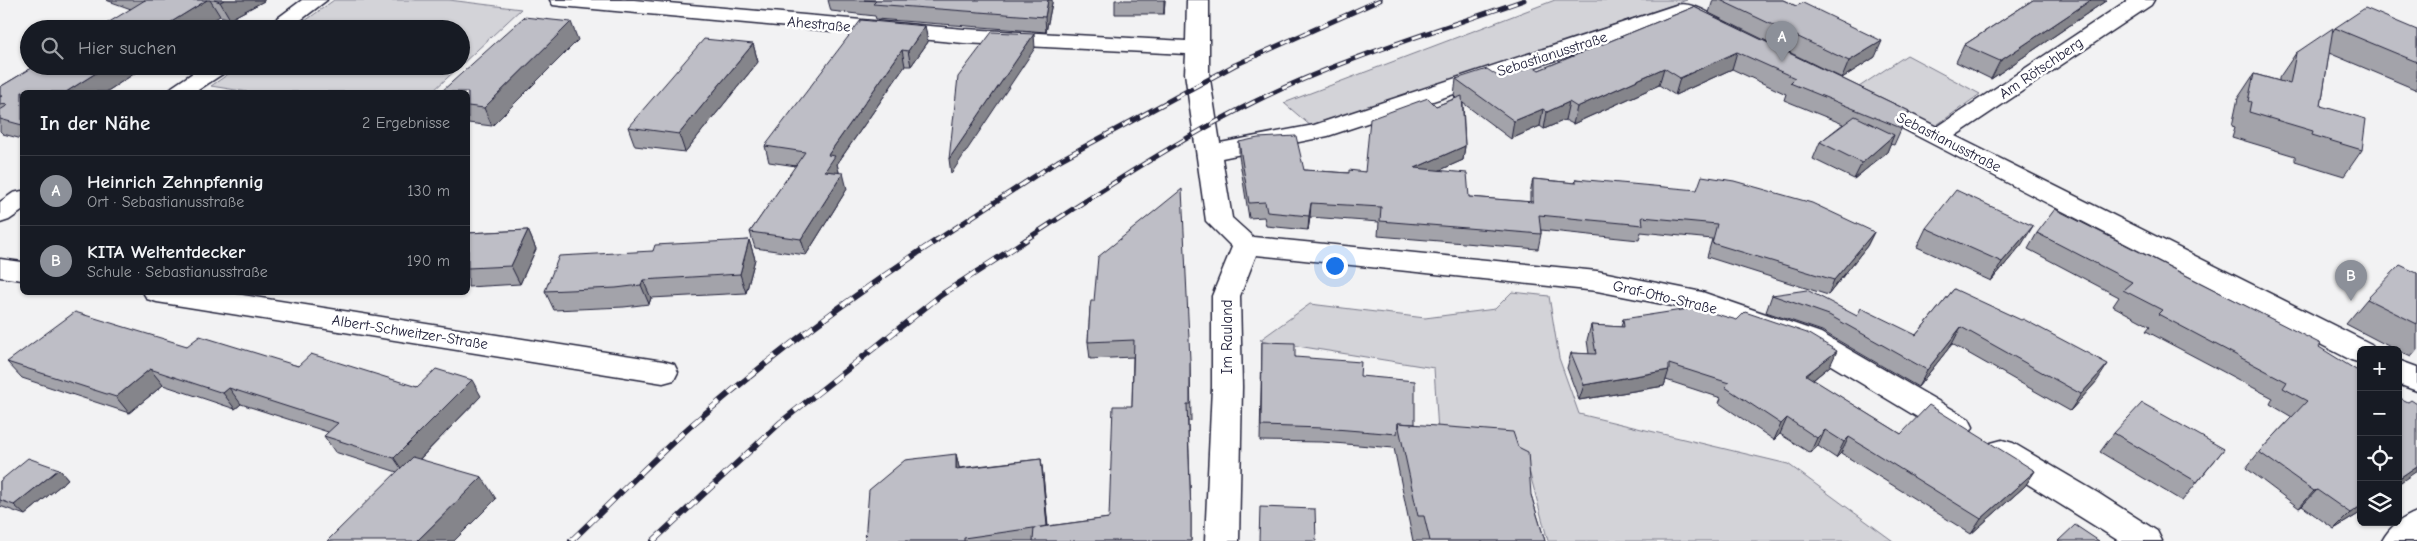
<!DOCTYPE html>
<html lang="de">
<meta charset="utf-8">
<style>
:root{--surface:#171b24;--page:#20242c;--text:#f1f3f6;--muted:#9ea1a6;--line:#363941;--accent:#8c9099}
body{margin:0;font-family:"Comic Neue",sans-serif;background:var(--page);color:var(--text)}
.controls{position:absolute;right:15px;bottom:15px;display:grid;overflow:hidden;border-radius:8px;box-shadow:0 1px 4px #0004}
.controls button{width:45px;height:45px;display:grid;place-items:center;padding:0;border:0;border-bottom:1px solid var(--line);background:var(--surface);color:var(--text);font:25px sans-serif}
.you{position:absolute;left:1334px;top:265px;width:18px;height:18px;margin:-12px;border:4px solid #fff;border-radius:50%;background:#1a73e8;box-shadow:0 0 0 8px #1a73e833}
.badge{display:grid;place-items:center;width:32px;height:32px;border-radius:50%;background:var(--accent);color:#fff;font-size:16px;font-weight:700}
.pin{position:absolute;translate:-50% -41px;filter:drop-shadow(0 1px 2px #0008)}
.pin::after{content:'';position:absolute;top:26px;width:18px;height:15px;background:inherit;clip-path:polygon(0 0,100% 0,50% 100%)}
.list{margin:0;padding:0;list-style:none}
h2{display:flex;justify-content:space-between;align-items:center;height:65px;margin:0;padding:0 20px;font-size:21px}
h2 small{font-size:16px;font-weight:400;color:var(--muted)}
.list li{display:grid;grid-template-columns:32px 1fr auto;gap:15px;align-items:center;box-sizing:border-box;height:70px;padding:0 20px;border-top:1px solid var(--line)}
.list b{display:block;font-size:19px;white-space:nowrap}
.list p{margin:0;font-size:16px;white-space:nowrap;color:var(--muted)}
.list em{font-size:16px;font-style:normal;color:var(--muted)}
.icon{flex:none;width:28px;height:28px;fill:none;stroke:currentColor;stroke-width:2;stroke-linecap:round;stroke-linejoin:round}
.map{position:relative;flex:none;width:2417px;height:541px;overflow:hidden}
.search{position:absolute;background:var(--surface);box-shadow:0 1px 4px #0004;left:20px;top:20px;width:450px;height:55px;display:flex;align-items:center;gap:12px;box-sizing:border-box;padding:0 18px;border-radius:28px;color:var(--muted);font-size:19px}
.panel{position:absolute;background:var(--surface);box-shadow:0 1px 4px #0004;left:20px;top:90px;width:450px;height:205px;border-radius:8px}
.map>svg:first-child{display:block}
.green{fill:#d3d3d8;stroke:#7a7a8a}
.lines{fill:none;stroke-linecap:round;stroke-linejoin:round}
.minor-casing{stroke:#22223b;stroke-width:3}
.minor{fill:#fff;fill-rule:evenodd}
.rail-far1-casing{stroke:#22223b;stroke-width:5}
.rail-casing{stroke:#22223b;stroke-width:6}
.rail-far1{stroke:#fff;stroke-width:3;stroke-dasharray:10;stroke-linecap:butt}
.rail{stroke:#fff;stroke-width:4.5;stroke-dasharray:12;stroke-linecap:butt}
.wall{fill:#a3a3aa;stroke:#22223b}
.shaded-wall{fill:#85858b;stroke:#22223b}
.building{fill:#bebec6;stroke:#22223b}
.labels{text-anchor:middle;stroke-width:5;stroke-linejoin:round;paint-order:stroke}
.street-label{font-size:15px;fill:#22223b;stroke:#fff}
</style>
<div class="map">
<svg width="2417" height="541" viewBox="0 0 2417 541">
<rect width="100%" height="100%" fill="#f2f2f3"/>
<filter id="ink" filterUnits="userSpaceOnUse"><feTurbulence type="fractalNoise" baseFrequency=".02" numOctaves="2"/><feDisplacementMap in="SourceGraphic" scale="10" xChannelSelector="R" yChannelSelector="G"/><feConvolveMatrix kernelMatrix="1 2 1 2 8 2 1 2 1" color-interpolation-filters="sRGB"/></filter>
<g filter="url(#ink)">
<g class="green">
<path d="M334 0H449L521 9 461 65V29H294Z"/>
<path d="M1555 0H1687L1312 127 1284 103Z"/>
<path d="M1907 55 1980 94 1934 127 1859 87Z"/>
<path d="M240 66H460L432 92H248L211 86Z"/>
<path d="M1512 292 1549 296 1559 358 1579 414 1788 464 1893 541H1548L1524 452 1438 432 1434 368 1260 340 1310 304 1425 318 1495 309Z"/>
</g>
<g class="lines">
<defs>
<g id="minor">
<path d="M302 0H327L289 29H263Z"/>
<path d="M550 0H634L964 29 1186 41 1187 0H1209V73L1220 143 1314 125 1676 5C1693 1 1711 15 1726 22L1729 27 1726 32 1718 34 1710 32 1682 18 1328 136 1222 158 1232 218 1253 237 1597 271 1702 292 1821 333 1969 419 1973 427 1969 435 1958 439 1947 435 1801 347 1698 311 1597 291 1256 255 1240 296 1242 387 1239 541H1205L1212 387V296L1232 247 1206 221 1185 73 1186 54 964 43 561 6 553 5Z"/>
<path d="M2128 0H2154L2151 5 1955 136 2371 344 2374 350H2361V363L2351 360 1865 109 1861 104 1865 99 1873 97 1881 99 1937 127Z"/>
<path d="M203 66H230L227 71 195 92H169L172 87Z"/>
<path d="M22 191V211L9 220 0 223V202L13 193Z"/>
<path d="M0 259 22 262V280L0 277Z"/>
<path d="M143 292H223L663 361 674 364 678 372 674 380 663 383 157 302 147 299Z"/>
<path d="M2398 360 2417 367V391L2398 384Z"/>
<path d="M2002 440 2013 443 2098 493 2157 531 2162 541H2119L1991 461 1986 452 1991 443Z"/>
<path d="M2417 512V541H2382C2390 526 2402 518 2417 512Z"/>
</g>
</defs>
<use href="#minor" class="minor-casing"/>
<use href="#minor" class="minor"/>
<defs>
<g id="rail-far1">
<path d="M935 241 1058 161 1235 65 1380 0"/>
<path d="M1024 241C1099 192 1174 142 1254 102 1340 59 1434 32 1524 0"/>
</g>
<g id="rail">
<path d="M571 541C612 502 652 460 694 423 771 356 852 296 937 240"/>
<path d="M653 541 781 422 941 295 1026 240"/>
</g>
</defs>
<use href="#rail-far1" class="rail-far1-casing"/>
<use href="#rail" class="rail-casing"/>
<use href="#rail-far1" class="rail-far1"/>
<use href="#rail" class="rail"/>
</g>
<g class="wall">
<path d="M106 0H264V1L230 19 220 16 131 9Z"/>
<path d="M828 0H1052V3L1046 32 876 19 875 16 831 11Z"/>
<path d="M1115 0H1165L1164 14H1115Z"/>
<path d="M1713 0H1783L1796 6 1875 57 1842 78 1709 13Z"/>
<path d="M2033 0H2107L1991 79 1956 62 1964 45Z"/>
<path d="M1694 7 1909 111 1894 145 1890 144 1887 152 1854 179 1813 159 1820 142 1843 124 1784 100 1786 94 1732 69 1675 95 1659 85 1573 124 1565 120 1544 129 1540 126 1511 139 1463 103 1465 146 1463 160 1440 170 1469 197 1530 202V193L1533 179 1575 183 1576 179 1874 232 1867 246 1828 295 1707 257 1712 239 1641 232 1639 240 1541 230V234L1538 249 1378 236 1379 222 1310 217 1308 230 1266 226 1264 217 1249 218 1239 156V142L1304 170 1349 173 1365 172 1436 106 1456 98 1454 96 1456 79H1502L1539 70Z"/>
<path d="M925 26 928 42 911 66H905L837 164 839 172 847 189 806 255 755 248 750 232 796 166 769 162 765 146Z"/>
<path d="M2335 28 2417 30V90L2329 53 2321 106 2362 150 2344 176 2295 161V156L2232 137 2235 127 2232 126 2238 98 2254 74 2279 81V78L2296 53 2332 33Z"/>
<path d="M578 40 492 126 468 123V92Z"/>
<path d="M753 44 758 62 685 152 635 146 628 127Z"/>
<path d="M35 66H146L106 92H22V139L3 134 0 131V87Z"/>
<path d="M1926 228 2022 244 1991 281 1917 247Z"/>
<path d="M528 230 536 249 520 284 468 287V233Z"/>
<path d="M2037 233 2319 347 2360 513 2334 529 2302 506 2299 508 2246 468 2259 452 2292 417 2270 404 2273 398 2146 331 2150 326 2113 306 2119 297 2028 249Z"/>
<path d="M749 240 755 259 746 293 651 298 649 304 624 307 554 310 545 291 653 251Z"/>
<path d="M2417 273V350L2411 357 2398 351V350H2396L2346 324 2367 299Z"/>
<path d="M1954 289 2097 381 2070 411 1952 344 1918 387 1822 331 1766 312 1772 295 1857 316 1916 335Z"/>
<path d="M1090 307 1190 360 1191 421H1188L1191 513V541H865L956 454 959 468 1041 459 1043 475 1048 526 1109 518 1132 406 1133 357 1090 359 1088 342Z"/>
<path d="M1623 319 1830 366 1813 380 1901 434 2035 471 2025 486 1971 534 1841 453 1836 458 1818 446 1810 453 1780 434 1774 440 1719 403 1721 398 1666 380 1664 386 1579 400 1567 368 1571 353 1589 354 1587 340 1591 325 1621 327Z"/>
<path d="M1262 342 1295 357 1360 376 1415 424 1531 495 1545 541H1413L1394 448 1322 442 1260 441Z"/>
<path d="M187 346 417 387 481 396 420 459 496 499 397 472 335 452 324 436 328 432 241 404 235 409 163 385 129 413 22 378 7 362Z"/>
<path d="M2114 433 2224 449 2182 501 2100 452Z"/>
<path d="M59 469 68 479 25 515 0 506V481Z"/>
</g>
<g class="shaded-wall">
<path d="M207 0H210L220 16 199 29H160Z"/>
<path d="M224 0H264V1L230 19 220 2Z"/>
<path d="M1048 0H1052V3L1046 32 1045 17Z"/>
<path d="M1164 0H1165L1164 14Z"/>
<path d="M2091 0H2107L1991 79 2000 61Z"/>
<path d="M571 22 578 40 492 126 484 108Z"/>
<path d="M925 26 928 42 911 66 908 51Z"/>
<path d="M1034 34 1035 48 951 174 949 159Z"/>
<path d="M1882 41 1875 57 1842 78 1849 61Z"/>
<path d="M753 44 758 62 685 152 679 134Z"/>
<path d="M902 50 905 66 837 164 839 172 829 187 825 171 828 155Z"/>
<path d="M1737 52 1732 69 1675 95 1680 78Z"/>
<path d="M107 66H146L106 92H66Z"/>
<path d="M1664 68 1659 85 1573 124 1577 107Z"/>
<path d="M1569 102 1565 120 1544 129 1547 112Z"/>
<path d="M1543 109 1540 126 1511 139 1514 121Z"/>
<path d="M1894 135 1887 152 1854 179 1862 163Z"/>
<path d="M1465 146 1463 160 1413 182 1415 168Z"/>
<path d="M843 173 847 189 806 255 801 239Z"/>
<path d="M1311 203 1310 217 1308 230 1309 216Z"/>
<path d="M2033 226 2022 244 1991 281 2002 262Z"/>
<path d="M528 230 536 249 520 284 511 266Z"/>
<path d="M1874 232 1867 246 1828 295 1834 280Z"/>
<path d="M749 240 755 259 746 293 740 274Z"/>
<path d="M643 280 651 298 649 304 641 285Z"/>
<path d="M1961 327 1952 344 1918 387 1927 370Z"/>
<path d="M1837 351 1830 366 1799 391 1806 375Z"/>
<path d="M2108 364 2097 381 2070 411 2081 394Z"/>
<path d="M150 369 163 385 129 413 116 397Z"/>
<path d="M1669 370 1664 386 1579 400 1584 385Z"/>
<path d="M472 380 481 396 405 474 394 458Z"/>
<path d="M229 388 241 404 235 409 223 393Z"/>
<path d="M1787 418 1780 434 1774 440 1781 424Z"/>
<path d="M1825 430 1818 446 1810 453 1817 438Z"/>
<path d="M1849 437 1841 453 1836 458 1844 442Z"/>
<path d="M956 454 960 471 956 469Z"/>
<path d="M1041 459 1043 475 1049 541 1047 526Z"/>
<path d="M2417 466V471L2398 484V479Z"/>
<path d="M59 469 68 479 25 515 14 505Z"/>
<path d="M2035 471 2025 486 1971 534 1981 519Z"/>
<path d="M482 477 496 499 454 541H417Z"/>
<path d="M2317 490 2302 506 2299 508 2314 491Z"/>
<path d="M2361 506V513H2360L2334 529 2350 513Z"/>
</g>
<g class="building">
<path d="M144 0H207L160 29H98L145 0Z"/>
<path d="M214 0H224L220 2Z"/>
<path d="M864 0H1048L1045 17 873 4 876 1Z"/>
<path d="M1720 0H1783L1796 6 1803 3 1882 41 1849 61Z"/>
<path d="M2033 0H2091L2000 61 1964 45Z"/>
<path d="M1694 7 1909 111 1901 128 1790 83 1795 78 1737 52 1680 78 1664 68 1577 107 1569 102 1547 112 1543 109 1514 121 1456 79 1487 69 1502 79 1533 66 1539 70Z"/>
<path d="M2365 8 2417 30V62L2335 28Z"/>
<path d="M524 17 571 22 484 108 468 106V92H441Z"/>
<path d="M861 20 925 26 908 51 902 50 828 155 835 156 825 171 843 173 801 239 750 232 805 152 765 146Z"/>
<path d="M2333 28 2321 106 2366 119 2362 150 2312 135 2313 131 2249 112 2251 102 2248 101 2254 74 2290 84 2296 53Z"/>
<path d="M992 32 1034 34 949 159 958 77Z"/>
<path d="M704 39 753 44 679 134 628 127Z"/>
<path d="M35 66H107L66 92H22V125L0 119V110L8 105 0 104V97L2 96H0V87Z"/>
<path d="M1462 96 1465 146 1415 168 1467 173 1469 197 1533 202V179L1576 183V179L1697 190 1702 176 1734 181 1812 203 1874 232 1834 280 1712 243 1717 224 1642 217 1643 225 1539 215 1541 234 1380 221 1381 207 1311 203 1309 216 1267 212 1265 202 1249 203 1239 142 1258 138 1296 136 1304 170 1349 173V170L1365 172 1370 119 1428 98 1436 106Z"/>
<path d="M1855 116 1894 135 1862 163 1820 142Z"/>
<path d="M1182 189 1190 360V404H1187L1191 513V541H1033L1034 528 1109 518 1113 406H1132L1134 340 1088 342 1090 307 1091 301H1094L1098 257Z"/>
<path d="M1956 190 2033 226 2002 262 1926 228Z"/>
<path d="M2055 209 2321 344 2319 347 2361 373V506L2350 513 2317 490 2314 491 2259 452 2307 401 2283 388 2287 382 2158 314 2162 310 2123 290 2132 282 2037 233Z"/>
<path d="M528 230 511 266 468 268V233Z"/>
<path d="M749 240 740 274 643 280 641 285 616 288 545 291 559 256 653 251 655 245Z"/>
<path d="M2400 265 2417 273V324L2367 299Z"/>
<path d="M1954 289 2021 320 2023 319 2108 364 2081 394 1961 327 1927 370 1829 315 1772 295 1807 290 1857 316 1861 308 1916 335Z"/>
<path d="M1695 308 1737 320 1745 312 1807 333 1837 351 1806 375 1901 434 1929 405 2035 471 1981 519 1849 437 1844 442 1825 430 1817 438 1787 418 1781 424 1725 387 1729 383 1669 364V370L1584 385 1571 353 1596 354 1591 325 1624 327 1623 319Z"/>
<path d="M75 312 187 346 200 336 298 366 311 354 417 387 436 369 472 380 394 458 324 436 338 423 229 388 223 393 150 369 116 397 7 362Z"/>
<path d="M1262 342 1295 343V357L1361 362 1360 376 1415 381V424L1398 423 1397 434 1323 428 1261 426Z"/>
<path d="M2398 397 2408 402 2411 400 2417 404V466L2398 479Z"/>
<path d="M2142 403 2224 449 2197 482 2114 433Z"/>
<path d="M1398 423 1513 432 1518 447 1528 452 1531 495 1545 541H1430L1424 516H1418Z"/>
<path d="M956 454V469L1041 459 1047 526 964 538V541H865L869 490 905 460Z"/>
<path d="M412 457 482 477 417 541H327Z"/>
<path d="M28 458 59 469 14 505 0 500V481Z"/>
<path d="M1260 507 1315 509 1316 541H1259Z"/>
<path d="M2075 525 2099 541H2058Z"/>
</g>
</g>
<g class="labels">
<g class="street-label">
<text transform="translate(819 24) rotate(5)" y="5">Ahestraße</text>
<text transform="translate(1552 54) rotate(-18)" y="5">Sebastianusstraße</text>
<text transform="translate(2041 68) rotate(-34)" y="5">Am Rötschberg</text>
<text transform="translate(1949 142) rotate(27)" y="5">Sebastianusstraße</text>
<text transform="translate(1665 297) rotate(13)" y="5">Graf-Otto-Straße</text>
<text transform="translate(410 332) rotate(9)" y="5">Albert-Schweitzer-Straße</text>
<text transform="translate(1227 337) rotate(-90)" y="5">Im Rauland</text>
</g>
</g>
</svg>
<div class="controls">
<button>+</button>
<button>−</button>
<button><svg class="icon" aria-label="locate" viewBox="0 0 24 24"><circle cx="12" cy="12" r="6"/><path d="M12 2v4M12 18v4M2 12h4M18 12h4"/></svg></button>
<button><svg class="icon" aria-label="layers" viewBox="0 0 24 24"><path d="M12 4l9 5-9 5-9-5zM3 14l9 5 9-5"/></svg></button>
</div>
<div class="you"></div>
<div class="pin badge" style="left:1782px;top:62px">A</div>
<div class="pin badge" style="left:2351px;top:301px">B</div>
<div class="search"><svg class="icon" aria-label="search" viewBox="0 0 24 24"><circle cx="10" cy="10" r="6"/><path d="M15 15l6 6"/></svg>Hier suchen</div>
<section class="panel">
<h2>In der Nähe<small>2 Ergebnisse</small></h2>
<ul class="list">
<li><span class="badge">A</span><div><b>Heinrich Zehnpfennig</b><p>Ort · Sebastianusstraße</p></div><em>130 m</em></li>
<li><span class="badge">B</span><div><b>KITA Weltentdecker</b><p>Schule · Sebastianusstraße</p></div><em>190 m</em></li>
</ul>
</section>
</div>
